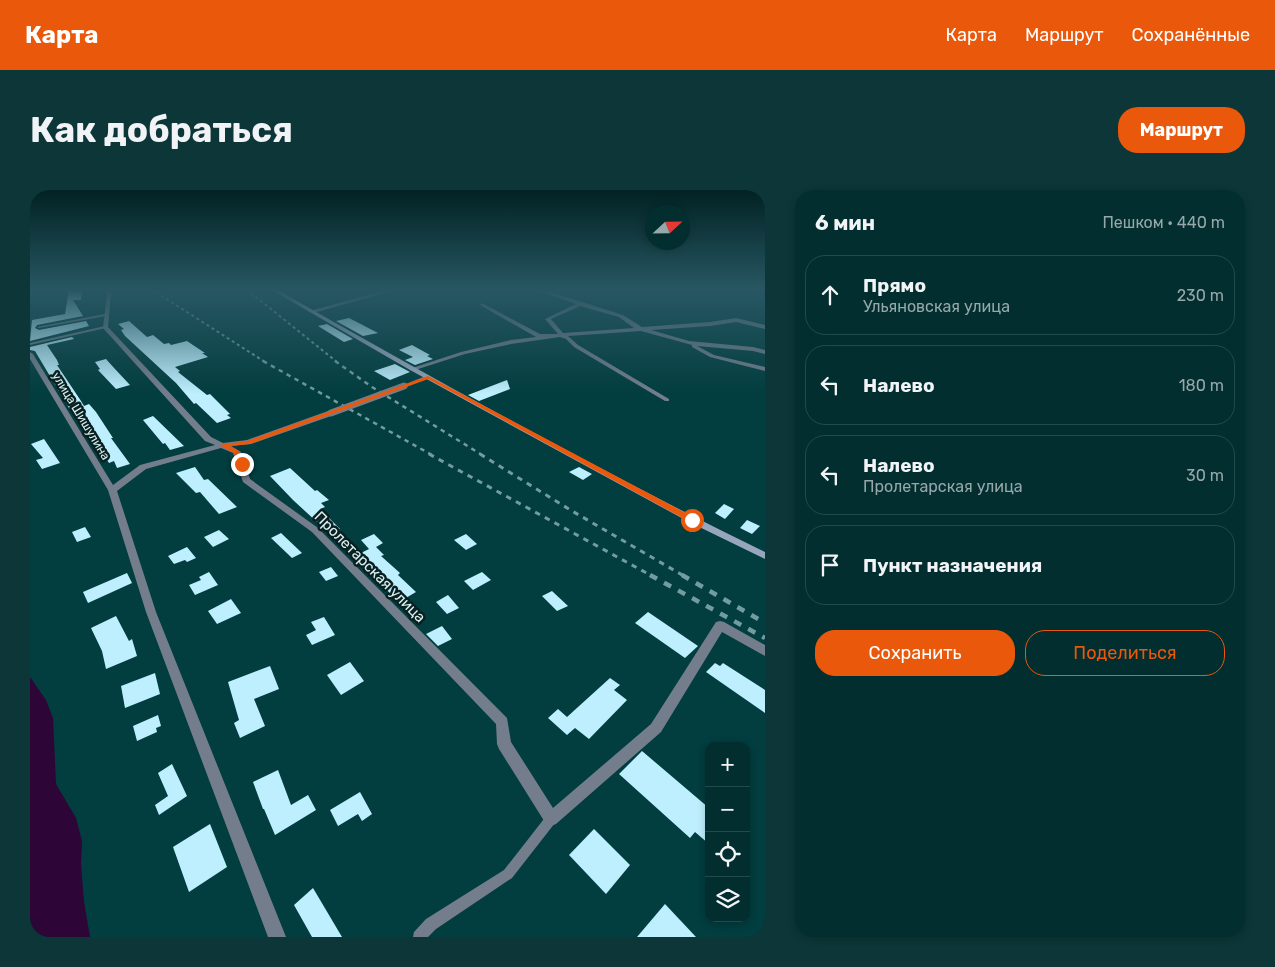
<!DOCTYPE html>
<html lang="ru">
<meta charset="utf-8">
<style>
:root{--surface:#022e2f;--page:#0c3637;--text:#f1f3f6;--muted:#96a8aa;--line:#234a4b;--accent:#ea580c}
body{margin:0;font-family:Rubik,sans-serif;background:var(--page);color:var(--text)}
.controls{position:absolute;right:15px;bottom:15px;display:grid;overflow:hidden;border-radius:10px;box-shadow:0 2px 8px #0003}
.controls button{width:45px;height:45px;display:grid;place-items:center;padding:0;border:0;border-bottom:1px solid var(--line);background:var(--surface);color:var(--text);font:25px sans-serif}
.compass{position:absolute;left:615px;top:15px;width:45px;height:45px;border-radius:50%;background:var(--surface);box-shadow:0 2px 8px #0003;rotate:68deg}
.stop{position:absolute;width:15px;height:15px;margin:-11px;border:4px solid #ea580c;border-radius:50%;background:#fff}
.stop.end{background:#ea580c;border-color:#fff;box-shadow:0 1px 5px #0008}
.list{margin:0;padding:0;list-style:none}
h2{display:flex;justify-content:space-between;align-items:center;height:65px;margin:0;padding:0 20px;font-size:21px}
h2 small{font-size:16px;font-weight:400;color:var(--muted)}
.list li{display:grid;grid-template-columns:32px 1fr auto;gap:15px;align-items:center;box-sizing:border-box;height:80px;margin:0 10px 10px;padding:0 10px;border:1px solid var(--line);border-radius:20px}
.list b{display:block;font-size:19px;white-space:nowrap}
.list p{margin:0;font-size:16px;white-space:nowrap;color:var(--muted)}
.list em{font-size:16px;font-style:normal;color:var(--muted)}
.actions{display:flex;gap:10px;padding:15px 20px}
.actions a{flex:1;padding:11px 0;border:1px solid var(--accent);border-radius:20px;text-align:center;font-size:18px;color:var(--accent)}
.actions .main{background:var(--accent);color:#fff}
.icon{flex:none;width:28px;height:28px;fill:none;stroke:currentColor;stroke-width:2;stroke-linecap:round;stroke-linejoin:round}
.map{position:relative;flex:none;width:735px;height:747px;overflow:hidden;border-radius:20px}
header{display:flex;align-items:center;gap:30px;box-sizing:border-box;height:70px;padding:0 25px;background:var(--accent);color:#fff}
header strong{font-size:24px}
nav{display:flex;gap:28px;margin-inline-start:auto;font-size:18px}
.intro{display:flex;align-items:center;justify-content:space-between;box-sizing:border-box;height:120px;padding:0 30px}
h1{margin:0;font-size:35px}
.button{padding:12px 22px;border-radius:20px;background:var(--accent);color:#fff;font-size:18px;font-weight:700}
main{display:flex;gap:30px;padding:0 30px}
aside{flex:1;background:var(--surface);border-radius:20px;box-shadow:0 2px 8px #0003}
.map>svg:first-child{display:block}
.water{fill:#2d0536}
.building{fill:#beeffe}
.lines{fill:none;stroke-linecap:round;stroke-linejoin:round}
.lane{fill:#747d8c;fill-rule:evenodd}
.street{fill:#747d8c;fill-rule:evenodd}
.secondary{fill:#98a6bd;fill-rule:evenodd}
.rail-far3{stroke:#729c9e;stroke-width:2;stroke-dasharray:3 3;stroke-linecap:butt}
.rail-far2{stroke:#729c9e;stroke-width:2.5;stroke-dasharray:4.5 4.5;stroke-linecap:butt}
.rail-far1{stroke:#729c9e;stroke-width:3;stroke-dasharray:5.5 5.5;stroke-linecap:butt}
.rail{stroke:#729c9e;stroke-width:4.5;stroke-dasharray:8 8;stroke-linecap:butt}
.street-bridge{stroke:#747d8c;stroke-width:7}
.route{fill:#ea580c}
.labels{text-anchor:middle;stroke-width:5;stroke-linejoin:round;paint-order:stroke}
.far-street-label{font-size:12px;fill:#d9f3f4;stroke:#0b2021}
.street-label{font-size:15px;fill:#d9f3f4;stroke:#0b2021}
</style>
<header>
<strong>Карта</strong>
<nav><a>Карта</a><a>Маршрут</a><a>Сохранённые</a></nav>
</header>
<div class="intro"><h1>Как добраться</h1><a class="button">Маршрут</a></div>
<main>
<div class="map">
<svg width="735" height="747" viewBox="0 0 735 747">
<rect width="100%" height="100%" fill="#023d3f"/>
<path class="water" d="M0 487 16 510 23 528 26 594 46 628 52 651 51 674 54 712 60 747H0Z"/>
<g class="building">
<path d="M39 99H52L51 110H43L53 126 7 135 5 138 9 140 56 131 59 136 0 151 2 130 35 124Z"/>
<path d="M319 128 348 143 333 146 306 131Z"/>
<path d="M99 131 117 147 123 145 134 154 139 153 141 155 157 151 175 163H172L178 167 145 177 150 181 148 182 177 205 180 204 200 224 197 225 201 228 187 233 166 213 164 214 146 193 95 146 91 140 94 139 88 134Z"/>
<path d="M297 134 323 149 314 152 288 136Z"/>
<path d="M42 147 44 149 17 155 27 170 29 175H27L51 211 54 216 59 214 66 222 83 248H81L100 274 87 278 84 271 79 273 49 226 46 227 39 218 5 161 0 160V157Z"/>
<path d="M382 155 400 165 397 166 403 169 385 175 375 170 383 167 369 160Z"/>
<path d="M76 169 85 179 100 195 86 199 68 180 70 179 65 172Z"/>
<path d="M365 174 380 182 360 190 344 181Z"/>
<path d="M477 190 480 199 449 211 438 205Z"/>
<path d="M123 226 154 256 140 260 135 253 133 254 113 230Z"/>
<path d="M14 249 30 273 12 279 6 270 13 268 1 254Z"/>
<path d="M165 277 174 290 178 289 207 317 189 324 170 302 166 303 146 283Z"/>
<path d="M549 277 562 284 553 290 539 282Z"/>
<path d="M260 278 285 301 287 300 299 310 291 313 295 317 290 319 310 339 300 344 263 310 240 286Z"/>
<path d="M694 314 704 319 695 329 685 323Z"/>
<path d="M717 330 730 336 722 344 710 338Z"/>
<path d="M55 337 61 347 47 352 42 342Z"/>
<path d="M189 340 199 349 183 357 174 347Z"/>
<path d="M251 343 272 363 262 368 241 348Z"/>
<path d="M344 344 353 353 346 357 354 365 351 366 370 383 368 385 386 402 369 412 323 367 339 359 331 350Z"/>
<path d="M436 344 447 354 436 360 424 350Z"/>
<path d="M157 357 166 368 157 372 155 370 144 374 138 366Z"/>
<path d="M301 377 308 386 296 391 289 382Z"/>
<path d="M179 382 188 395 165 405 159 395 171 390 169 387Z"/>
<path d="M452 382 461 390 443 400 434 391Z"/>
<path d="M97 383 102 393 58 413 53 402Z"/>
<path d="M522 401 538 416 527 421 512 406Z"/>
<path d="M418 405 429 418 417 424 406 412Z"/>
<path d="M201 409 211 423 187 434 178 421Z"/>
<path d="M618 422 668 456 655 468 605 433Z"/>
<path d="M86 426 99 451 102 449 107 466 76 479 72 461 61 438Z"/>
<path d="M294 427 305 445 282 455 276 445 286 440 281 432Z"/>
<path d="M412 436 422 449 408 456 396 444Z"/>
<path d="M320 472 334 491 311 505 297 485Z"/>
<path d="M685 473 690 476 693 473 735 500V523L676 482Z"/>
<path d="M240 476 249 499 224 509 235 536 210 548 204 533 209 530 198 492Z"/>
<path d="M125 483 130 504 95 518 91 496Z"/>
<path d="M580 488 590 495 584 500 597 510 559 549 545 538 537 545 518 528 528 519 537 527Z"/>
<path d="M128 525 131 536 126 538 127 542 107 551 103 536Z"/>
<path d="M612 561 679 618V654L665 642 660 648 589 584Z"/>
<path d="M142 574 157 606 129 625 125 615 138 606 128 583Z"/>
<path d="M248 580 261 615 278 605 286 620 245 645 234 619H233L223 592Z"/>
<path d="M330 602 342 624 332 631 328 624 308 636 300 620Z"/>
<path d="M180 634 197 677 159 702 143 657Z"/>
<path d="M564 639 600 675 576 704 539 665Z"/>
<path d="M283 698 312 747H282L264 715Z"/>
<path d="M635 714 666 747H607Z"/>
</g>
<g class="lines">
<g class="lane">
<path d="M75 124 76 126 9 138 7 137Z"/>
<path d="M75 136H76V138L0 155V153Z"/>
<path d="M521 623 525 625 527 629 525 633 482 688 406 739 398 747H383L384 742 396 729 474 680 517 625Z"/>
</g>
<g class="street">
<path d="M0 99H8L0 102Z"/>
<path d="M72 99H77L81 104 78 137 181 247 193 253 217 250 298 221H304V225L221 254 201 256 211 262 220 289 288 338 477 528 481 552 523 618 621 534 686 432 690 431 694 432 735 455V466L692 442 631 542 526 634 521 636 516 634 469 559 467 554 466 534 282 342 213 292 203 263 191 258 116 279 87 301 126 422 256 747H238L116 422 78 300 0 169V162L3 164 83 295 110 275 185 255 175 251 73 138 77 104Z"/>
<path d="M360 99H369L283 123 280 121Z"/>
<path d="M503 99H511L593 125 612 137 680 132 706 128 735 135V139L706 132 680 136 621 140 659 151 723 157 735 160V164L723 161 667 156 684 165 735 177V181L680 167 662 157V155L611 141 538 146 548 155 639 209V211H635L544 157 536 149 530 147 481 154 435 164 382 181 379 179 431 162 481 150 506 147 450 115 452 113 510 144H528L515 129 546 114ZM550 116 589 127 604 138 533 143 521 129Z"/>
<path d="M398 185 401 187 400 188 376 197 371 196Z"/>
</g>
<path class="secondary" d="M240 99H246C407 191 569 281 735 362V369L659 332 380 180Z"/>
<g class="rail-far3">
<path d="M121 99 235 172"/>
<path d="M216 99 307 172"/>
</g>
<g class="rail-far2">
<path d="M233 171 402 265"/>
<path d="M305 171 342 197 452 265"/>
</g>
<g class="rail-far1">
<path d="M399 264 622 386"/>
<path d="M450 264 542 321 654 386"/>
</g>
<g class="rail">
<path d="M620 385 735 448"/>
<path d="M652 385 735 433"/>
</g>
<path class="street-bridge" d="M301 223 374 196"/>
</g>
<linearGradient id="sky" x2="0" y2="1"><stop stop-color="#012223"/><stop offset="0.49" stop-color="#285763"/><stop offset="1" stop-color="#285763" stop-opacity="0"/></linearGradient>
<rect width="735" height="204" fill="url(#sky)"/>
<path class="route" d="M398 186 665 328 666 330 660 332 398 189 220 254 200 256 209 261 214 276H210L204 263 189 255 217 251Z"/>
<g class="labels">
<g class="far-street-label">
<text transform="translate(51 226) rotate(59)" y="4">улица Шишулина</text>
</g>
<g class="street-label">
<text transform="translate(340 377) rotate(45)" y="5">Пролетарская улица</text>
</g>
</g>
</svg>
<div class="controls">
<button>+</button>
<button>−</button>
<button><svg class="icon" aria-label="locate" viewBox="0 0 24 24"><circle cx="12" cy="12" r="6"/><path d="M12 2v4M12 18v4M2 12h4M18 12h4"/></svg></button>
<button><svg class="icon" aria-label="layers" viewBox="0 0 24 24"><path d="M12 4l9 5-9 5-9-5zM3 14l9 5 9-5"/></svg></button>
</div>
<svg class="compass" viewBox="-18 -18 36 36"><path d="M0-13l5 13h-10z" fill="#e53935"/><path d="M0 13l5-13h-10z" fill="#96a8aa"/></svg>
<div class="stop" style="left:662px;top:330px"></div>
<div class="stop end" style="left:212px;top:274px"></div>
</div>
<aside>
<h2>6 мин<small>Пешком · 440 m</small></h2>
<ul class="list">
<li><svg class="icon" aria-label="ahead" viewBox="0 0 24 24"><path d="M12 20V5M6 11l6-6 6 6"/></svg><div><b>Прямо</b><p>Ульяновская улица</p></div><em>230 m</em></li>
<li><svg class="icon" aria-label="left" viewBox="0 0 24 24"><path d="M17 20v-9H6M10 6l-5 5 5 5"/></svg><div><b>Налево</b></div><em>180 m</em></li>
<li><svg class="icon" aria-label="left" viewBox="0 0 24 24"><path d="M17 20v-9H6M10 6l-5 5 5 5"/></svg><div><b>Налево</b><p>Пролетарская улица</p></div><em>30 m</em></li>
<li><svg class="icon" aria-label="arrive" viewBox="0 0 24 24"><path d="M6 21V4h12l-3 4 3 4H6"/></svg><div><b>Пункт назначения</b></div></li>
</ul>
<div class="actions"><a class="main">Сохранить</a><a>Поделиться</a></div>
</aside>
</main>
